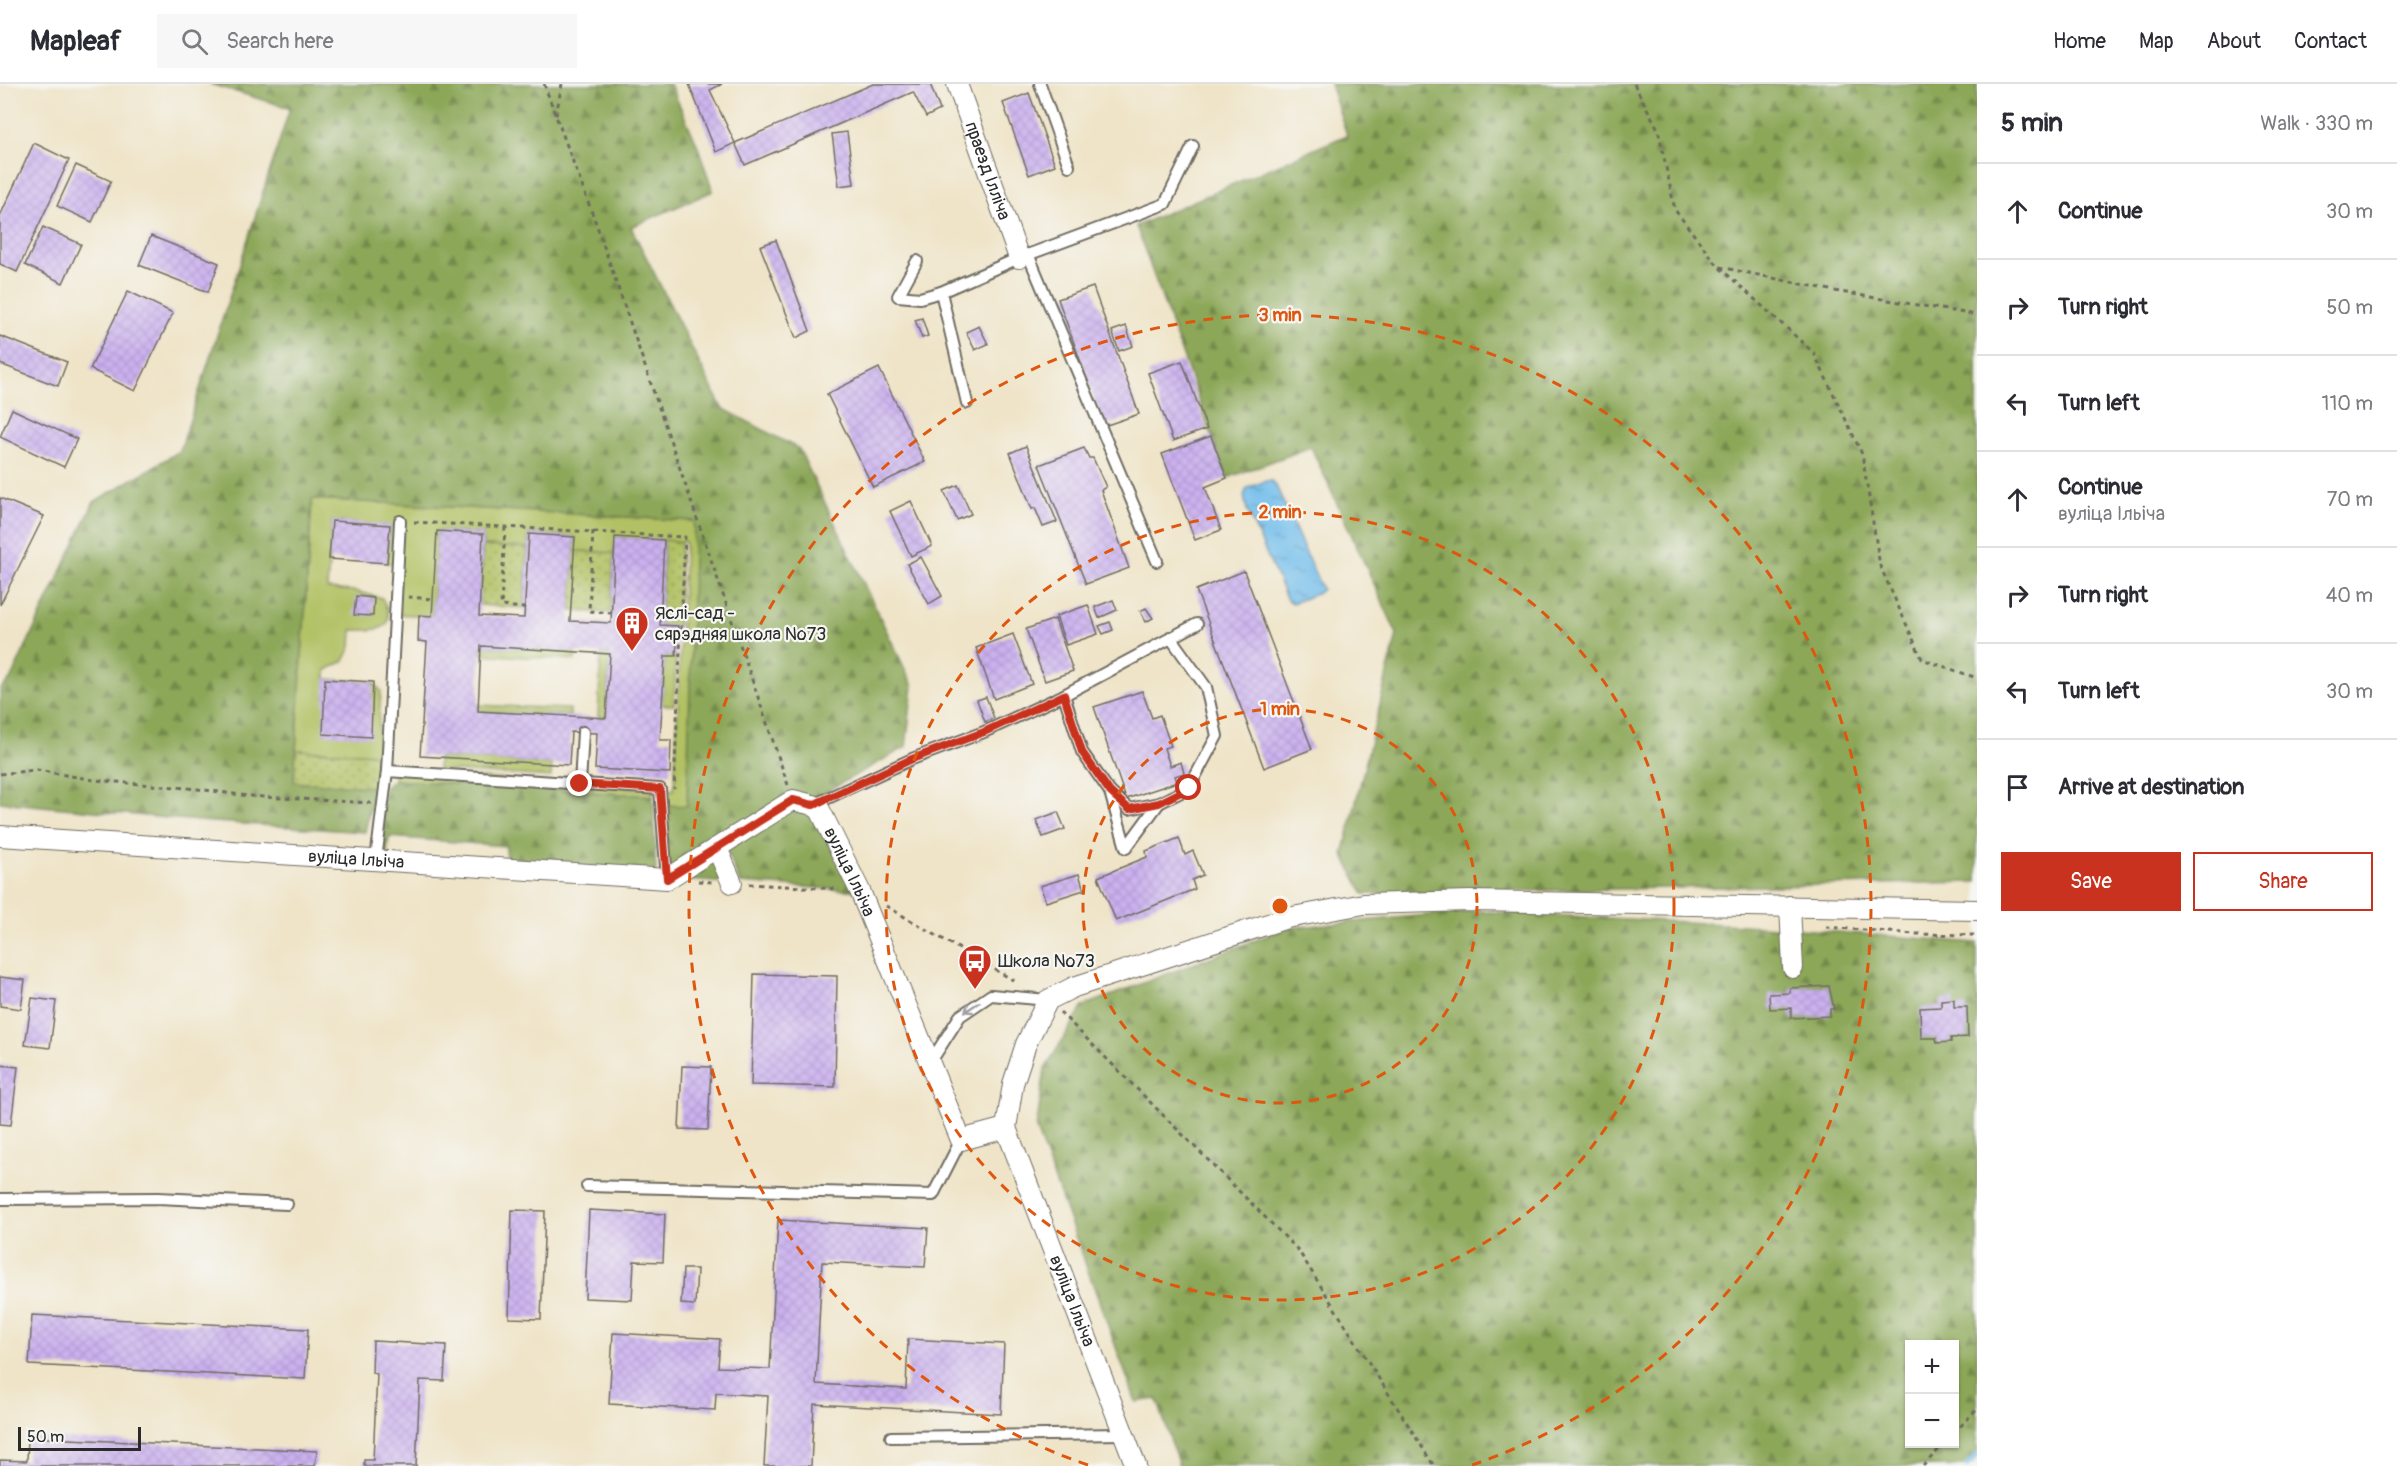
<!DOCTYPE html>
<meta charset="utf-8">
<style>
:root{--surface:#fff;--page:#f7f7f7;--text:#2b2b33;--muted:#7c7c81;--line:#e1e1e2;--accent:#c8321e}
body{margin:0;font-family:Pangolin,sans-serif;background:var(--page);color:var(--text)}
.controls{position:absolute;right:18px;bottom:18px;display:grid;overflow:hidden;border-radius:0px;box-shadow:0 2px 4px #0004}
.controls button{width:54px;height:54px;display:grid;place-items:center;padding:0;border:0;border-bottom:2px solid var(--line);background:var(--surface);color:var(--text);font:30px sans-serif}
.scale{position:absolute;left:18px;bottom:15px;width:123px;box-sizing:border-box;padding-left:6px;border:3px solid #2b2b2b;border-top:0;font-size:16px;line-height:21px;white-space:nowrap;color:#2b2b2b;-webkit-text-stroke:4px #f6f6f2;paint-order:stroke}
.stop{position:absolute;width:18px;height:18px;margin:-14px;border:4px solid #c8321e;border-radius:50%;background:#fff}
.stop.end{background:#c8321e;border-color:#fff;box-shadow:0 2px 6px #0008}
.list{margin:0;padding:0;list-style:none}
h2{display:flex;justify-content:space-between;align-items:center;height:78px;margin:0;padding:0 24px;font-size:26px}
h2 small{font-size:20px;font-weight:400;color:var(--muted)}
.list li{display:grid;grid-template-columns:39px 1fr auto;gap:18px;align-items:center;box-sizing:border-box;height:96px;padding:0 24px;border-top:2px solid var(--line)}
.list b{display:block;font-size:22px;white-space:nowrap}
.list p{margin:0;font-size:20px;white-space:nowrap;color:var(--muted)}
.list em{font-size:20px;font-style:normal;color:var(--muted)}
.actions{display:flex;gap:12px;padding:18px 24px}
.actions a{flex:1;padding:14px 0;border:2px solid var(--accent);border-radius:0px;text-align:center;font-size:21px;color:var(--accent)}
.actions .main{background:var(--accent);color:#fff}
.icon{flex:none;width:33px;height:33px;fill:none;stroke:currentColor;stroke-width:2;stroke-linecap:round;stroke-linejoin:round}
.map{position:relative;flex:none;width:1977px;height:1382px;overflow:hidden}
header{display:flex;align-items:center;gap:36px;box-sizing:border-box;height:84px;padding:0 30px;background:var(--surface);border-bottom:2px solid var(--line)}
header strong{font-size:28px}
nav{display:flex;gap:33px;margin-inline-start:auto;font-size:21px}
.search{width:420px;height:54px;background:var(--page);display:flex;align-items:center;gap:15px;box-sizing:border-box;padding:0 21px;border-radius:0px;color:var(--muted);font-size:22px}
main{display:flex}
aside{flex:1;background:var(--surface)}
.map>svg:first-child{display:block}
.green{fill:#b1c163;stroke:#6e7647;stroke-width:1.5}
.forest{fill:url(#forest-firs);stroke:#5c6942;stroke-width:1.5;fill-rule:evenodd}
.park{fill:url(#park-dots);stroke:#6e7647;stroke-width:1.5}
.water{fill:url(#water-ripples);stroke:#4e748b;stroke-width:1.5}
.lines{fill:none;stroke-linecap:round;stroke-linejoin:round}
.stream{stroke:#71bdeb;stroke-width:5}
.building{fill:url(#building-cross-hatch);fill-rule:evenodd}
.service-casing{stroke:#706c62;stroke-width:14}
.minor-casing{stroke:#706c62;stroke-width:22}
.path{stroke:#706c62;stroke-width:3;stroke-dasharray:4.5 4.5;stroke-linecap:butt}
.service{stroke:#fff;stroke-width:10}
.minor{stroke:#fff;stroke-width:20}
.oneway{stroke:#a0a0a0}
.route{stroke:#c8321e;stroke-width:8}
.ring{fill:none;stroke:#df570e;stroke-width:3;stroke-dasharray:10 8}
.labels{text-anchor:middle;stroke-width:4.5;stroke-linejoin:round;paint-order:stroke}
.street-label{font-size:18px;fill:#2b2b2b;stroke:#f6f6f2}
.poi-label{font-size:18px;fill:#2b2b2b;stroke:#f6f6f2;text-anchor:start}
.centre{fill:#df570e;stroke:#f6f6f2;stroke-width:3}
.ring-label{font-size:18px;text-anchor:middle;font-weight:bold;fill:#df570e;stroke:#f6f6f2;stroke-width:4.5;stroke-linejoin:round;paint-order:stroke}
</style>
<header>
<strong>Mapleaf</strong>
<div class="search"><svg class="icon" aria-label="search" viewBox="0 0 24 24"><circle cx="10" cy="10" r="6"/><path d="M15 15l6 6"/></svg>Search here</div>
<nav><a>Home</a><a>Map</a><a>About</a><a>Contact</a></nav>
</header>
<main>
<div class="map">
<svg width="1977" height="1382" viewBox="0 0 1977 1382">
<defs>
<pattern id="forest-firs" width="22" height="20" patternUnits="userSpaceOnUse" patternTransform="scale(1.5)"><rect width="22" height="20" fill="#8ca759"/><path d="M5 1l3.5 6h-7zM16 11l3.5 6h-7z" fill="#73884a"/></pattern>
<pattern id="park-dots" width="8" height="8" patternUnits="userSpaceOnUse" patternTransform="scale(1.5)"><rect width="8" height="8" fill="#b1c163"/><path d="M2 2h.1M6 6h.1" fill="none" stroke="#909d52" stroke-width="1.8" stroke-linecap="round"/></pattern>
<pattern id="water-ripples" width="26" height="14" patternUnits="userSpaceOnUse" patternTransform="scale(1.5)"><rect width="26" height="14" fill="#71bdeb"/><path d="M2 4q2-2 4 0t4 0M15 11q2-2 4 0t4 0" fill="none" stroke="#5d9abf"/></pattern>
<pattern id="building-cross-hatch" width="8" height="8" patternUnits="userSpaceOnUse" patternTransform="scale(1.5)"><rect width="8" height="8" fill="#cbb1ef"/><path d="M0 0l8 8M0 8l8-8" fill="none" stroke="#ae98cd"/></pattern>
</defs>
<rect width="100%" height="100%" fill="#f6f6f2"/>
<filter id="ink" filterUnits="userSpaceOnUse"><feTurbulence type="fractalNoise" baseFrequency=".0167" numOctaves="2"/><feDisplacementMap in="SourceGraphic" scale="12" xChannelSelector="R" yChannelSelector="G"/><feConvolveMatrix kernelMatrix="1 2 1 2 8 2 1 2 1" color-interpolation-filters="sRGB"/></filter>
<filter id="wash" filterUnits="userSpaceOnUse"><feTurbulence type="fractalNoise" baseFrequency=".008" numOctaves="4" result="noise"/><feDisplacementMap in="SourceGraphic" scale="24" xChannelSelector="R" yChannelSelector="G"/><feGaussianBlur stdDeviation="1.35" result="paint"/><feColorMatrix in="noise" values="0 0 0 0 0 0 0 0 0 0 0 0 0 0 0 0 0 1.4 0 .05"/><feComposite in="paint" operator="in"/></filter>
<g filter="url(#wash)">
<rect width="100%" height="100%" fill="#efe4c8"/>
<g class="green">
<path d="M312 415 695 437 687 723 661 721 660 705 674 706 685 458 616 453 614 469 574 467 575 453 529 450 528 464 483 462V450L437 447 432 532 395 530 397 479H387L390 442 332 437 327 505 354 507 382 514C399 546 380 547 352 546L351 563 344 577 326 586V595L373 598 381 607 377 670 296 666Z"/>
<path d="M481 562 575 567V576L481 570Z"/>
<path d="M601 569 610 570 606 634 598 633Z"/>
<path d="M665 572H676L674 621H662Z"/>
<path d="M478 621 570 625V632L478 627Z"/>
<path d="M438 673 552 680 551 693 438 686Z"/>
<path d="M394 688 652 705 653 712 394 696Z"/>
</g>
<g class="forest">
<path d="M210 0H670L697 60 713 107 631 143 722 324 799 365 913 602 906 663 813 715 666 786 661 721 687 722 694 437 312 415 294 697 375 703 365 748 199 737 0 718V605L10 596 94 418 180 367 290 24Z"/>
<path d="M1330 0H1977V798L1364 810 1343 771 1397 550 1311 363 1227 394 1136 142 1347 51Z"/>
<path d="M394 696 653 712 656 794 506 785V762L389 753 386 777 376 776 385 703Z"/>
<path d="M793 716 813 721 860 807 740 799 724 759Z"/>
<path d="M713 771 732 799 667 795Z"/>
<path d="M1472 827 1761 842 1977 859V1371L1967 1382H1179L1157 1315 1136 1318 1036 1045 1045 985 1083 922 1287 844ZM1910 1260H1954V1360H1910Z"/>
</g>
<g class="park">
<path d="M664 456 681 458 678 542 660 541Z"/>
<path d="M483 462 528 464 524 524 479 521Z"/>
<path d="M574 467 614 469 611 529 571 527Z"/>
<path d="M296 666 377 670 375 703 294 698Z"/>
</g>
<path class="water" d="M1266 397H1272L1276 402 1322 505 1318 509 1293 519 1287 516 1247 426 1244 412 1247 404Z"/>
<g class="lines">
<path class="stream" d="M1967 1382 1977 1371"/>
</g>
<g id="blocks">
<g class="building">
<path d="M689 0H722L710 6 735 59 716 68Z"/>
<path d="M873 0H930L940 26 926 33 913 8 745 81 735 59Z"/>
<path d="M1029 9 1055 81 1029 91 1003 19Z"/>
<path d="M847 48 854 100 839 102 832 50Z"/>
<path d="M34 59 69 76 17 188 0 180V132Z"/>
<path d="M76 81 111 97 92 138 57 122Z"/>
<path d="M43 143 81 160 63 199 25 181Z"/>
<path d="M151 152 219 179 208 208 139 181Z"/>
<path d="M776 156 810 247 796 254 760 162Z"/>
<path d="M1093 203 1139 330 1104 342 1058 215Z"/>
<path d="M128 207 173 229 135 307 90 285Z"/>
<path d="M922 234 928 252 922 254 915 236Z"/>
<path d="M979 242 988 260 975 266 966 248Z"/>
<path d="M1126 242 1133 262 1119 267 1112 247Z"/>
<path d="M0 252 67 278 58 302 0 280Z"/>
<path d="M1182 277 1207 345 1173 357 1148 289Z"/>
<path d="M879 284 925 378 873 403 827 310Z"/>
<path d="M12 325 77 355 64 383 0 353Z"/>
<path d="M1211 352 1227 394 1205 403 1221 446 1195 456 1162 370Z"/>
<path d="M1026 362 1057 438 1043 443 1035 424 1032 425 1010 369Z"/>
<path d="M1084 364 1089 374H1093L1106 403 1101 406 1129 484 1086 500 1039 381Z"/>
<path d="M958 401 971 430 957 436 944 407Z"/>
<path d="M0 414 44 432 0 521Z"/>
<path d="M911 417 932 462 911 472 890 427Z"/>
<path d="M332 437 390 441 387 479 329 475Z"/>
<path d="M437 447 483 450 479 532 524 534 529 450 575 453 570 537 611 539 615 453 664 456 660 541 678 542 676 572H665L660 656H671L670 689 595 685 597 649 571 648 569 681 420 672 427 558 418 557 419 531 432 532ZM481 562 610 570 606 634 478 627Z"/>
<path d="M921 473 942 512 929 520 907 480Z"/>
<path d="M1244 487 1312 665 1264 684 1196 506Z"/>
<path d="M356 512 374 514 373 532 354 531Z"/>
<path d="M1113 516 1117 526 1099 534 1095 523Z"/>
<path d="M1088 521 1098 550 1066 561 1056 532Z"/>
<path d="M1146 524 1153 534 1146 538 1140 527Z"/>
<path d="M1055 535 1073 587 1045 597 1026 545Z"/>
<path d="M1110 538 1113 546 1103 550 1099 542Z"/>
<path d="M1013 550 1032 600 994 615 976 564Z"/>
<path d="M325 595 373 598 371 653 323 650Z"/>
<path d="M1142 607 1152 634 1160 631 1171 662 1164 664 1170 682 1181 678 1184 689 1175 692 1177 698 1126 715 1094 623Z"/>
<path d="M986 613 994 634 985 638 977 616Z"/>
<path d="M1058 728 1065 745 1043 753 1036 736Z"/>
<path d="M1179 754 1185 771 1193 767 1203 791 1192 796 1195 805 1116 837 1098 793 1147 773 1146 767Z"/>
<path d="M1079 790 1084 806 1046 818 1040 802Z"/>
<path d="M754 890 837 892 835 1003 751 1001Z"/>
<path d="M0 893 25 896 21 925 0 922Z"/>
<path d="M1829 902 1834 925H1830V932L1791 934V924L1770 925 1769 910 1790 909V904Z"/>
<path d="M32 914 56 917 50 964 25 961Z"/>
<path d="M1954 915V923H1967L1968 953 1951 954V958L1937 959 1936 954H1921L1920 924 1941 923V916Z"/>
<path d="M0 981 18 983 11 1041 0 1040Z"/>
<path d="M682 982 711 983 708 1046 679 1045Z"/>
<path d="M512 1126 545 1127 541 1235 509 1234Z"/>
<path d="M589 1126 665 1130 663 1178 634 1177 632 1216 585 1214Z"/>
<path d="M778 1136 928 1144 925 1183 822 1178 816 1300 906 1305 908 1255 1004 1260 1001 1330 814 1320 811 1382H764L768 1312 716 1309 715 1326 609 1320 613 1249 720 1255 718 1283 770 1285Z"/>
<path d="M683 1185H697L695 1221 681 1220Z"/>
<path d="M32 1231 308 1245 305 1295 29 1281Z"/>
<path d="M373 1257 446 1261 444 1297 420 1296 416 1382H364V1376H373L377 1290 372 1289Z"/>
<path d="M28 1353 317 1367 315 1382H0V1376L27 1377Z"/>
</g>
</g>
</g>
<g filter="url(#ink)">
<use href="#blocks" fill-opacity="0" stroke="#706c62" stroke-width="1.5"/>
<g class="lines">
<defs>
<g id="service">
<path d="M1040 0 1069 82"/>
<path d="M1028 170 1157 477"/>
<path d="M917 177 898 212 920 214 941 208"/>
<path d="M967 319 941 208 1019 174 1165 120 1193 62"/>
<path d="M1064 611 1082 668 1110 708 1129 725 1159 719 1189 704 1217 652 1206 603 1170 553"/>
<path d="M387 687 400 437"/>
<path d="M580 700 583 648"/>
<path d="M1110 708 1126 764 1159 719"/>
<path d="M813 721 912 675 984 648 1064 611 1197 540"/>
<path d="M376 776 387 687 660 705 667 795"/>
<path d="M930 979 960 932 991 911 1048 916"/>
<path d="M587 1102 933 1111 961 1056"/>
<path d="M0 1115 158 1114 287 1120"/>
<path d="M891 1353 1125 1350"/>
</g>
<g id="minor">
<path id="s1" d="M957 0 1019 174"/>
<path id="s2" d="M0 752 667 795 793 716 813 721 820 726 860 807 961 1056 1006 1044 1136 1382"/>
<path d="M717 764 732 799"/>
<path d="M1790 822 1793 884"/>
<path d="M1006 1044 1013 1000 1026 960 1048 916 1074 903 1287 834 1364 820 1470 817 1977 826"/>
</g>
</defs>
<use href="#service" class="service-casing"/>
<use href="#minor" class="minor-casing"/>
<g class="path">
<path d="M544 0 597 142 788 701"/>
<path d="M1634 0 1658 45 1675 126 1718 182 1814 269 1862 370 1880 482 1922 575 1977 594"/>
<path d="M556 31 562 0"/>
<path d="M1720 183 1835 207 1977 231"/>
<path d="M414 438 685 453 674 705"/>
<path d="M505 443 501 522 524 524"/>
<path d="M593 447 589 527 611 529"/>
<path d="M408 513 433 515"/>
<path d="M0 690 37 686 94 696 198 705 248 712 371 719"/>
<path d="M698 797 713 798"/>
<path d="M749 800 839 805"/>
<path d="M886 822 1018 899"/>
<path d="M1826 843 1914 850 1977 851"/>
<path d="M1060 928 1298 1166 1434 1382"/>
<path d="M1954 1349 1977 1325"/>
<path d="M1923 1382 1944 1360"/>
</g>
<use href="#service" class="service"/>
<use href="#minor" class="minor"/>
</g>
<defs><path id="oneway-shaft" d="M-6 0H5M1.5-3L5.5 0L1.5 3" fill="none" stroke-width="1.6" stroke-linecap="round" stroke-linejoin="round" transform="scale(1.5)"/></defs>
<use class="oneway" href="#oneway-shaft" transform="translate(972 923) rotate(146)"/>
</g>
<g class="lines" filter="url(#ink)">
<path class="route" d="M580 700 660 705 667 795 793 716 813 721 912 675 984 648 1064 611 1082 668 1110 708 1129 725 1159 719 1189 704"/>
</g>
<g class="ring">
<circle cx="1280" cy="822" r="197"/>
<circle cx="1280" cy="822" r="394"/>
<path d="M1088 1381A591 591 0 1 1 1472 1381"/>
</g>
<defs>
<symbol id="building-pin" viewBox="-11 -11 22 30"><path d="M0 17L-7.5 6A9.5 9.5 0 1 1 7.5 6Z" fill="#c8321e" stroke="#f6f6f2"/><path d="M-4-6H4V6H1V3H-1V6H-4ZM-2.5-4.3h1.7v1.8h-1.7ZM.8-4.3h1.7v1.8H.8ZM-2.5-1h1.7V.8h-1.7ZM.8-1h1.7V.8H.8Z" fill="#fff"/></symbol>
<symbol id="bus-pin" viewBox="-11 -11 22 30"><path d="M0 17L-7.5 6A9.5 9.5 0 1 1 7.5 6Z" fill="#c8321e" stroke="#f6f6f2"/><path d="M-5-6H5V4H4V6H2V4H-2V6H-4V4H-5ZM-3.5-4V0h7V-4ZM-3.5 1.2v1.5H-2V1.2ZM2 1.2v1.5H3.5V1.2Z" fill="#fff"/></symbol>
</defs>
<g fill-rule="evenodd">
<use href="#building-pin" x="613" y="520" width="38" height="52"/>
<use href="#bus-pin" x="956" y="858" width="38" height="52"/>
</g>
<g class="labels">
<g class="street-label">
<text dy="6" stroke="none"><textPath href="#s1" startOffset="92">праезд Ілліча</textPath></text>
<text dy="6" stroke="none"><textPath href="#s2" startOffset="357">вуліца Ільіча</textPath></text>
<text dy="6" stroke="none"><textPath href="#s2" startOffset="915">вуліца Ільіча</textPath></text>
<text dy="6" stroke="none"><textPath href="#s2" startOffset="1437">вуліца Ільіча</textPath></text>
</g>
<g class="poi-label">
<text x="655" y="535">Яслі-сад -<tspan x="655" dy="21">сярэдняя школа №73</tspan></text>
<text x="998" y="883">Школа №73</text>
</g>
</g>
<circle cx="1280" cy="822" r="9" class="centre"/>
<g class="ring-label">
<text x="1280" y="237">3 min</text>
<text x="1280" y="434">2 min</text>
<text x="1280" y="631">1 min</text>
</g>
</svg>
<div class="controls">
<button>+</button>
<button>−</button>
</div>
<div class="scale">50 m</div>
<div class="stop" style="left:1189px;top:704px"></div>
<div class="stop end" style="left:580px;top:700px"></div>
</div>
<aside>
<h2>5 min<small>Walk · 330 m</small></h2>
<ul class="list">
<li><svg class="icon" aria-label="ahead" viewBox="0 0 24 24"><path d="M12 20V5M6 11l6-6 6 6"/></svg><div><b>Continue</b></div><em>30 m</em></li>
<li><svg class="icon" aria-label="right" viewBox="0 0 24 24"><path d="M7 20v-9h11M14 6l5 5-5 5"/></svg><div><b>Turn right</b></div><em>50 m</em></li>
<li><svg class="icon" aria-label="left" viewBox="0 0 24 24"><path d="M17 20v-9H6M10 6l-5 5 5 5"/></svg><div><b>Turn left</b></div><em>110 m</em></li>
<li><svg class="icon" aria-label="ahead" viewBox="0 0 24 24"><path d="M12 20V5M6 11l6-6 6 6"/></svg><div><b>Continue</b><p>вуліца Ільіча</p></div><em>70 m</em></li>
<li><svg class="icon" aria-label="right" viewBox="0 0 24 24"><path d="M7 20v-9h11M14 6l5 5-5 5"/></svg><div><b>Turn right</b></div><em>40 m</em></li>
<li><svg class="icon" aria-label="left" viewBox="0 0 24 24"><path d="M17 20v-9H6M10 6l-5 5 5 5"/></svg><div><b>Turn left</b></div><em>30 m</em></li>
<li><svg class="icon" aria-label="arrive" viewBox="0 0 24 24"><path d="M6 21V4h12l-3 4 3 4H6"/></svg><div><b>Arrive at destination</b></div></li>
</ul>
<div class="actions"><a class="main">Save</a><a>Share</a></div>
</aside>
</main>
